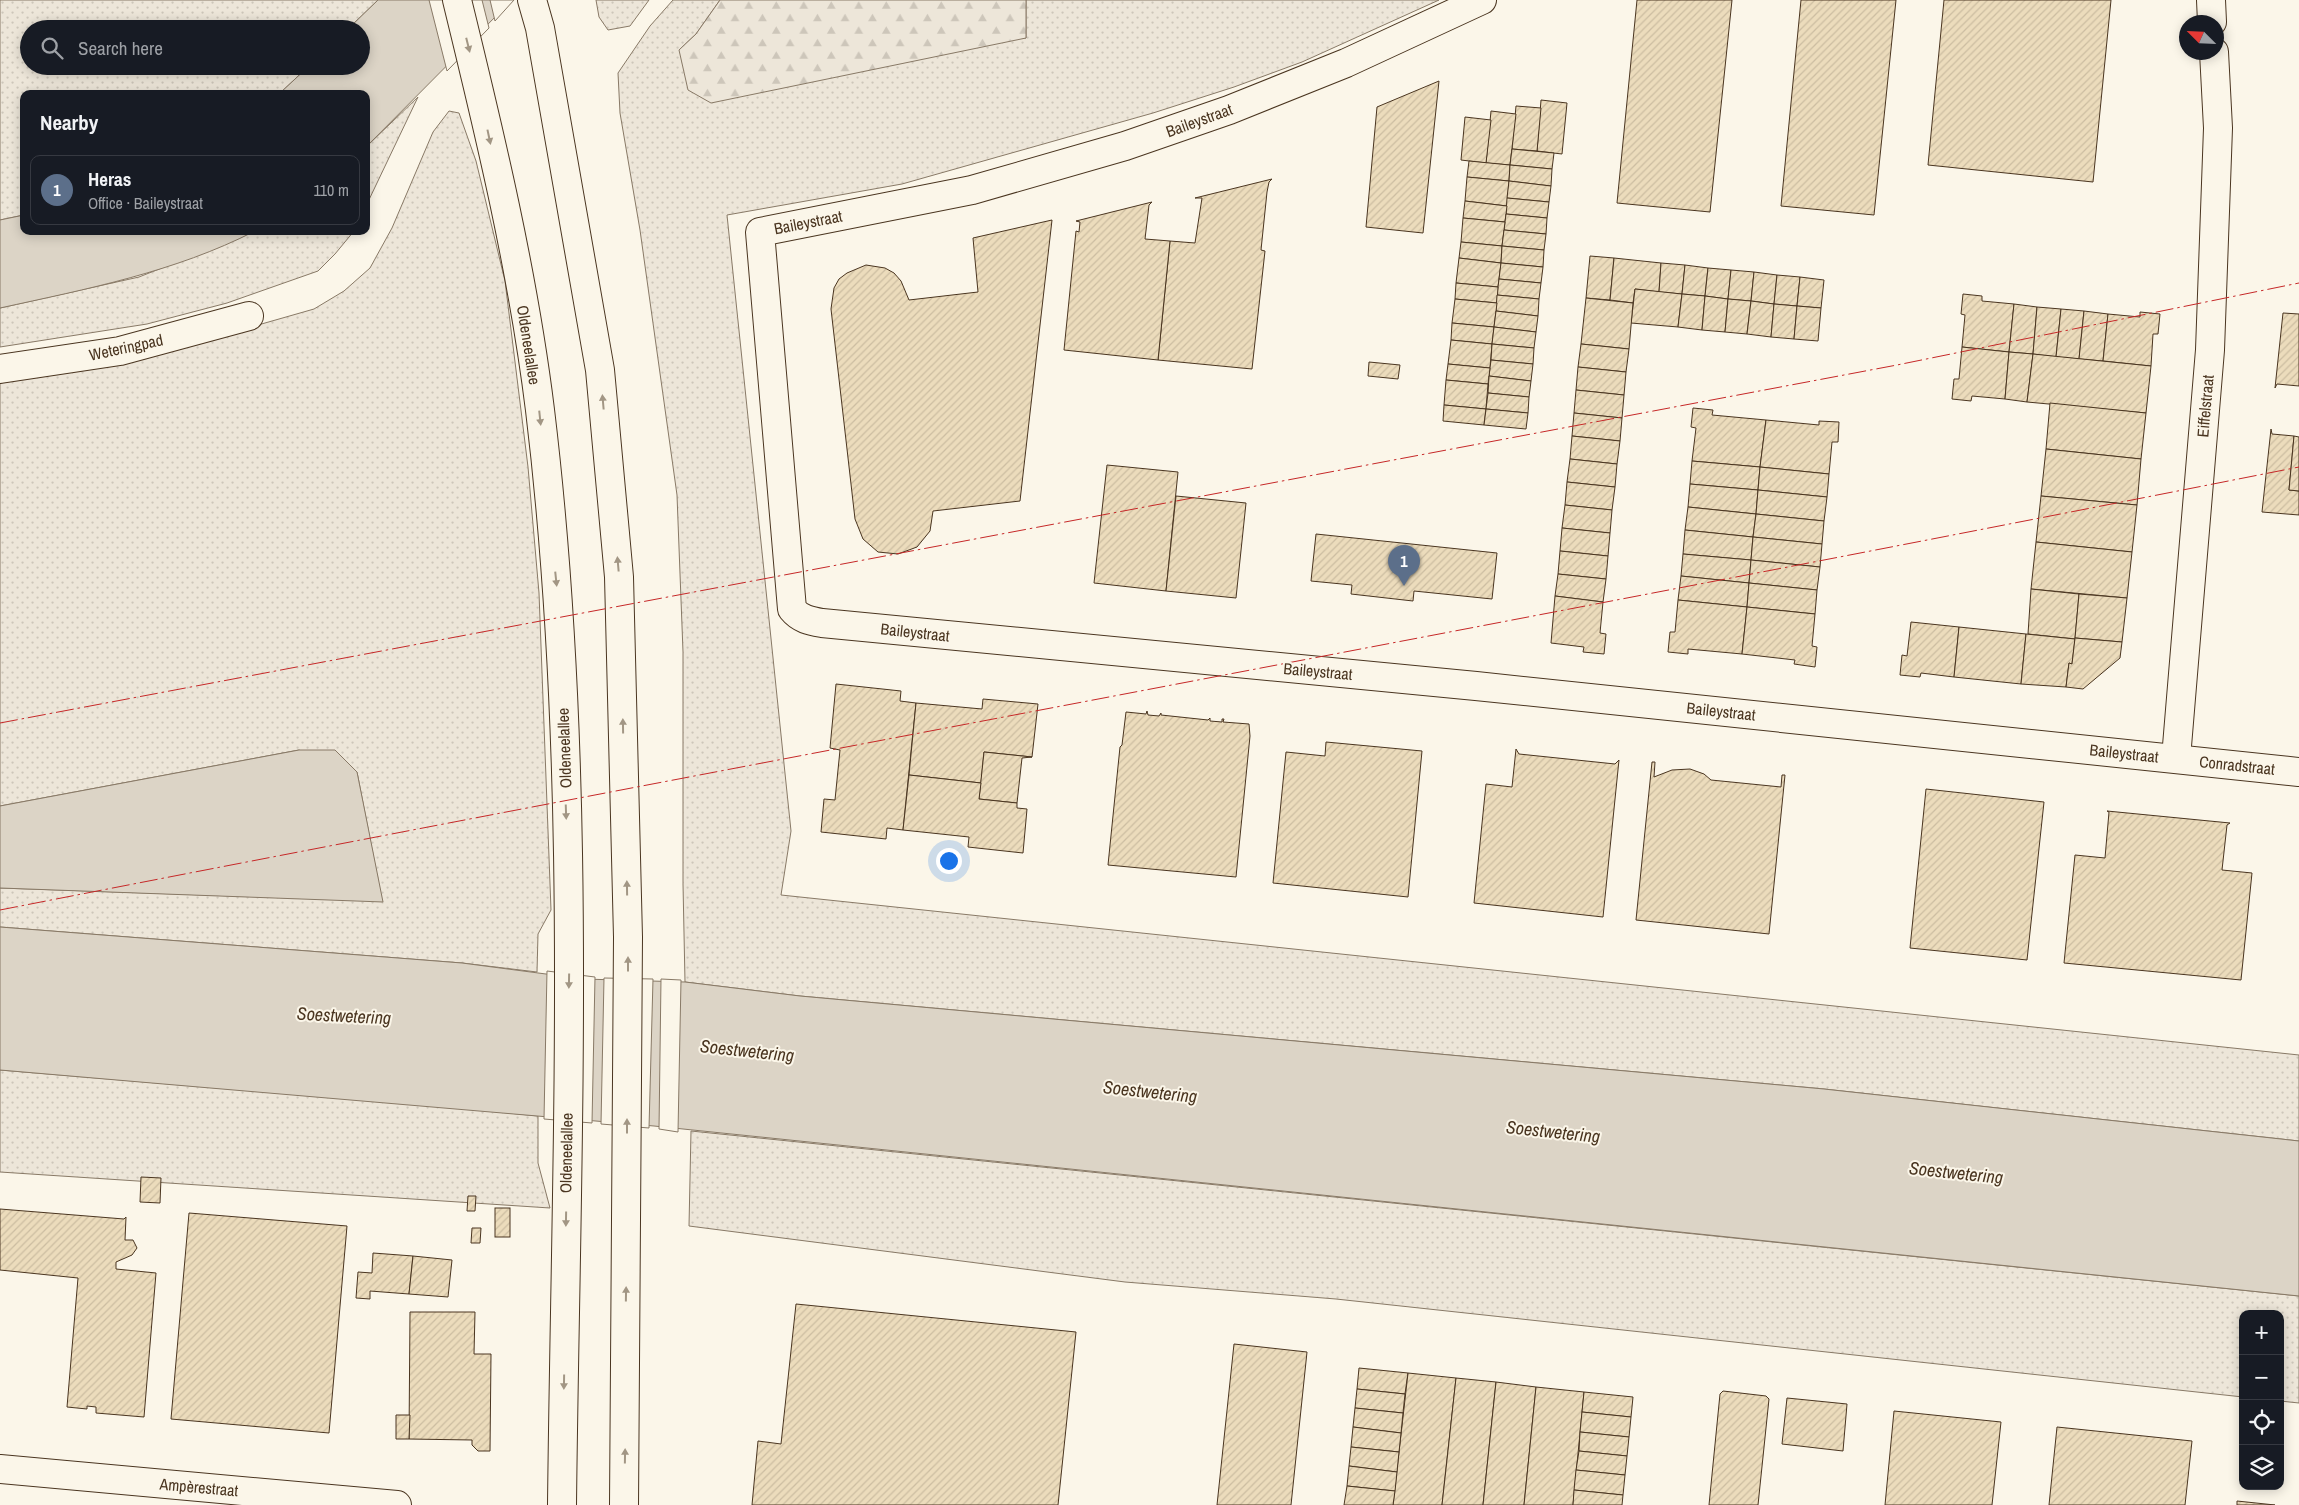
<!DOCTYPE html>
<meta charset="utf-8">
<style>
:root{--surface:#171b24;--page:#20242c;--text:#f1f3f6;--muted:#9ea1a6;--line:#363941;--accent:#c62828}
body{margin:0;font-family:"Archivo Narrow",sans-serif;background:var(--page);color:var(--text)}
.controls{position:absolute;right:15px;bottom:15px;display:grid;overflow:hidden;border-radius:10px;box-shadow:0 2px 12px #0003}
.controls button{width:45px;height:45px;display:grid;place-items:center;padding:0;border:0;border-bottom:1px solid var(--line);background:var(--surface);color:var(--text);font:25px sans-serif}
.compass{position:absolute;left:2179px;top:15px;width:45px;height:45px;border-radius:50%;background:var(--surface);box-shadow:0 2px 12px #0003;rotate:294deg}
.you{position:absolute;left:948px;top:860px;width:18px;height:18px;margin:-12px;border:4px solid #fff;border-radius:50%;background:#1a73e8;box-shadow:0 0 0 8px #1a73e833}
.badge{display:grid;place-items:center;width:32px;height:32px;border-radius:50%;background:var(--accent);color:#fff;font-size:16px;font-weight:700}
.pin{position:absolute;translate:-50% -41px;filter:drop-shadow(0 1px 2px #0008)}
.pin::after{content:'';position:absolute;top:26px;width:18px;height:15px;background:inherit;clip-path:polygon(0 0,100% 0,50% 100%)}
.list{margin:0;padding:0;list-style:none}
h2{display:flex;justify-content:space-between;align-items:center;height:65px;margin:0;padding:0 20px;font-size:21px}
h2 small{font-size:16px;font-weight:400;color:var(--muted)}
.list li{display:grid;grid-template-columns:32px 1fr auto;gap:15px;align-items:center;box-sizing:border-box;height:70px;margin:0 10px 10px;padding:0 10px;border:1px solid var(--line);border-radius:10px}
.list b{display:block;font-size:19px;white-space:nowrap}
.list p{margin:0;font-size:16px;white-space:nowrap;color:var(--muted)}
.list em{font-size:16px;font-style:normal;color:var(--muted)}
.icon{flex:none;width:28px;height:28px;fill:none;stroke:currentColor;stroke-width:2;stroke-linecap:round;stroke-linejoin:round}
.map{position:relative;flex:none;width:2299px;height:1505px;overflow:hidden}
.search{position:absolute;background:var(--surface);box-shadow:0 2px 12px #0003;left:20px;top:20px;width:350px;height:55px;display:flex;align-items:center;gap:12px;box-sizing:border-box;padding:0 18px;border-radius:28px;color:var(--muted);font-size:19px}
.panel{position:absolute;background:var(--surface);box-shadow:0 2px 12px #0003;left:20px;top:90px;width:350px;height:145px;border-radius:10px}
.map>svg:first-child{display:block}
.grass{fill:url(#grass-dots);stroke:#887966}
.forest{fill:url(#forest-firs);stroke:#887966}
.water{fill:#dcd4c6;stroke:#887966}
.pier{fill:#fbf6e9;stroke:#887966}
.building{fill:url(#building-hatch);stroke:#4a3520}
.lines{fill:none;stroke-linecap:round;stroke-linejoin:round}
.street-casing{stroke:#4a3520;stroke-width:30}
.primary-casing{stroke:#4a3520;stroke-width:30}
.street{stroke:#fbf6e9;stroke-width:28}
.primary{stroke:#fbf6e9;stroke-width:28}
.power{stroke:#c62828;stroke-width:1;stroke-dasharray:18 4 2.5 4;stroke-linecap:butt}
.oneway{fill:#a29684}
.labels{text-anchor:middle;stroke-width:4;stroke-linejoin:round;paint-order:stroke}
.street-label{font-size:16px;fill:#4a3520;stroke:#fbf6e9}
.water-label{font-size:18px;font-style:italic;fill:#4a3520;stroke:#fbf6e9}
</style>
<div class="map">
<svg width="2299" height="1505" viewBox="0 0 2299 1505">
<defs>
<pattern id="grass-dots" width="8" height="8" patternUnits="userSpaceOnUse" patternTransform="scale(1.25)"><rect width="8" height="8" fill="#ede6d9"/><path d="M2 2h.1M6 6h.1" fill="none" stroke="#cdc6ba" stroke-width="1.8" stroke-linecap="round"/></pattern>
<pattern id="forest-firs" width="22" height="20" patternUnits="userSpaceOnUse" patternTransform="scale(1.25)"><rect width="22" height="20" fill="#ede6d9"/><path d="M5 1l3.5 6h-7zM16 11l3.5 6h-7z" fill="#cdc6ba"/></pattern>
<pattern id="building-hatch" width="6" height="6" patternUnits="userSpaceOnUse" patternTransform="scale(1.25)"><rect width="6" height="6" fill="#ecdcbc"/><path d="M-1 1l2-2M0 6l6-6M5 7l2-2" fill="none" stroke="#ccbda1"/></pattern>
</defs>
<rect width="100%" height="100%" fill="#fbf6e9"/>
<g class="grass">
<path d="M0 0H378L348 29H29V66H309L279 94H24V215L0 220Z"/>
<path d="M596 0H649L630 26 608 30 599 17Z"/>
<path d="M673 0H720L696 34 679 50 1026 38V0H1439L1302 62 1234 87 1153 113 902 184 727 215 791 831 781 895 2299 1055V1141L1824 1089 800 996 685 982 683 884V652L677 495 640 230 620 113 618 73 650 26Z"/>
<path d="M418 97 366 206V147Z"/>
<path d="M449 111 459 113 476 161 505 281 528 467 539 593 551 910 538 934 537 972 462 963 0 927V888L382 901 357 772 299 750 0 806V382L258 325 314 309 344 291 370 268 392 228 433 132Z"/>
<path d="M255 231H354L335 254 318 271 227 303 147 324 0 347V308L139 277Z"/>
<path d="M0 1070 459 1108 538 1116V1163L550 1208 0 1172Z"/>
<path d="M691 1131 2299 1296V1403L2280 1401V1314H2243V1397L1336 1299 1125 1282 689 1226Z"/>
</g>
<path class="forest" d="M720 0H1026V38L711 103 688 90 679 50 696 34Z"/>
<g class="water">
<path d="M378 0H512L366 147V94H279L309 66H361V29H348Z"/>
<path d="M24 215V231H255C175 272 87 289 0 308V220Z"/>
<path d="M299 750H335L357 772 383 902 0 888V806Z"/>
<path d="M0 927 462 963 584 979 685 982 800 996 1824 1089 2299 1141V1296L654 1126 0 1070Z"/>
</g>
<g class="pier">
<path d="M429 0H482L489 28 447 71Z"/>
<path d="M490 0H514L495 21Z"/>
<path d="M547 971 595 977 592 1123 544 1119Z"/>
<path d="M604 978 653 979 649 1128 601 1124Z"/>
<path d="M661 979 681 980 678 1132 659 1129Z"/>
</g>
<g class="building">
<path d="M1637 0H1732L1710 212 1617 203Z"/>
<path d="M1801 0H1896L1874 215 1781 206Z"/>
<path d="M1944 0H2111L2093 182 1928 165Z"/>
<path d="M1439 81 1423 233 1366 227 1377 107Z"/>
<path d="M1541 100 1567 103 1562 154 1537 151Z"/>
<path d="M1516 106 1541 108 1537 151 1512 149Z"/>
<path d="M1491 111 1516 114 1510 165 1486 163Z"/>
<path d="M1465 117 1491 120 1486 163 1461 160Z"/>
<path d="M1512 149 1554 153 1552 169 1510 165Z"/>
<path d="M1469 161 1510 165 1509 181 1467 177Z"/>
<path d="M1510 165 1552 169 1551 186 1509 181Z"/>
<path d="M1467 177 1509 181 1507 206 1465 201Z"/>
<path d="M1272 179 1269 182 1267 192 1261 250 1265 251 1252 369 1158 360 1170 241 1195 243 1202 198H1195Z"/>
<path d="M1509 181 1551 186 1549 202 1507 198Z"/>
<path d="M1507 198 1549 202 1547 218 1506 214Z"/>
<path d="M1465 201 1507 206 1505 222 1463 218Z"/>
<path d="M1152 202 1149 205 1145 239 1170 241 1158 360 1064 350 1076 231 1079 232 1080 222 1076 221Z"/>
<path d="M1506 214 1547 218 1546 234 1504 230Z"/>
<path d="M1463 218 1505 222 1502 246 1461 242Z"/>
<path d="M1052 220 1020 501 933 511 930 531 917 547 898 554 878 552 863 539 855 519 831 309 834 288 839 279 847 273 866 265 885 268 894 273 901 281 909 300 978 292 973 238Z"/>
<path d="M1504 230 1546 234 1544 250 1502 246Z"/>
<path d="M1461 242 1502 246 1501 263 1459 258Z"/>
<path d="M1502 246 1544 250 1543 267 1501 263Z"/>
<path d="M1590 256 1614 258 1610 300 1586 298Z"/>
<path d="M1459 258 1501 263 1498 287 1456 283Z"/>
<path d="M1614 258 1661 263 1659 292 1635 289 1633 303 1610 300Z"/>
<path d="M1501 263 1543 267 1541 283 1499 279Z"/>
<path d="M1661 263 1685 265 1682 294 1659 292Z"/>
<path d="M1685 265 1708 268 1705 296 1682 294Z"/>
<path d="M1708 268 1731 270 1728 299 1705 296Z"/>
<path d="M1731 270 1754 272 1751 301 1728 299Z"/>
<path d="M1754 272 1777 275 1774 304 1751 301Z"/>
<path d="M1777 275 1800 277 1797 306 1774 304Z"/>
<path d="M1800 277 1824 280 1821 308 1797 306Z"/>
<path d="M1499 279 1541 283 1539 299 1497 295Z"/>
<path d="M1456 283 1498 287 1497 303 1455 299Z"/>
<path d="M1635 289 1682 294 1678 327 1631 323Z"/>
<path d="M1682 294 1705 296 1702 330 1678 327Z"/>
<path d="M1963 294 1982 296V301L2014 304 2009 352 1962 347 1965 315 1961 314Z"/>
<path d="M1497 295 1539 299 1538 316 1496 311Z"/>
<path d="M1705 296 1728 299 1725 332 1702 330Z"/>
<path d="M1586 298 1633 303 1629 349 1581 344Z"/>
<path d="M1455 299 1497 303 1494 327 1452 323Z"/>
<path d="M1728 299 1751 301 1747 334 1725 332Z"/>
<path d="M1751 301 1774 304 1771 337 1747 334Z"/>
<path d="M1774 304 1797 306 1794 339 1771 337Z"/>
<path d="M2014 304 2037 307 2033 354 2009 352Z"/>
<path d="M1797 306 1821 308 1818 341 1794 339Z"/>
<path d="M2037 307 2061 309 2056 357 2033 354Z"/>
<path d="M2061 309 2084 311 2079 359 2056 357Z"/>
<path d="M1496 311 1538 316 1536 332 1494 327Z"/>
<path d="M2084 311 2108 314 2103 361 2079 359Z"/>
<path d="M2140 312 2160 314 2158 334H2153L2151 366 2103 361 2108 314 2140 317Z"/>
<path d="M2283 313 2299 314V386L2277 384 2275 388Z"/>
<path d="M1452 323 1494 327 1492 344 1451 340Z"/>
<path d="M1494 327 1536 332 1534 348 1492 344Z"/>
<path d="M1451 340 1492 344 1490 368 1448 364Z"/>
<path d="M1492 344 1534 348 1533 364 1491 360Z"/>
<path d="M1581 344 1629 349 1626 372 1578 367Z"/>
<path d="M1962 347 2009 352 2005 399 1972 396 1971 401 1952 399 1954 379H1959Z"/>
<path d="M2009 352 2033 354 2027 402 2005 399Z"/>
<path d="M2033 354 2151 366 2146 413 2027 402Z"/>
<path d="M1491 360 1533 364 1531 381 1489 376Z"/>
<path d="M1369 362 1400 365 1398 379 1368 376Z"/>
<path d="M1448 364 1490 368 1488 384 1446 380Z"/>
<path d="M1578 367 1626 372 1624 395 1576 390Z"/>
<path d="M1489 376 1531 381 1529 397 1488 393Z"/>
<path d="M1446 380 1488 384 1486 409 1444 405Z"/>
<path d="M1576 390 1624 395 1622 418 1574 413Z"/>
<path d="M1488 393 1529 397 1528 413 1486 409Z"/>
<path d="M2050 403 2146 413 2141 459 2046 449Z"/>
<path d="M1444 405 1486 409 1484 425 1443 421Z"/>
<path d="M1693 408 1713 410 1712 415 1766 420 1760 467 1692 461 1696 428 1691 427Z"/>
<path d="M1486 409 1528 413 1526 429 1484 425Z"/>
<path d="M1574 413 1622 418 1620 441 1572 436Z"/>
<path d="M1766 420 1819 425V421L1839 422 1838 442H1832L1829 474 1760 467Z"/>
<path d="M2271 429 2272 434 2294 436 2289 490 2299 491V515L2262 512Z"/>
<path d="M1572 436 1620 441 1617 464 1570 459Z"/>
<path d="M2294 436 2299 437V491L2289 490Z"/>
<path d="M2046 449 2141 459 2137 505 2041 496Z"/>
<path d="M1570 459 1617 464 1615 487 1567 482Z"/>
<path d="M1692 461 1760 467 1758 490 1690 484Z"/>
<path d="M1107 465 1178 472 1166 591 1094 583Z"/>
<path d="M1760 467 1829 474 1827 497 1758 490Z"/>
<path d="M1567 482 1615 487 1612 510 1565 505Z"/>
<path d="M1690 484 1758 490 1756 514 1688 507Z"/>
<path d="M1758 490 1827 497 1824 521 1756 514Z"/>
<path d="M1176 496 1246 503 1236 598 1166 591Z"/>
<path d="M2041 496 2137 505 2132 552 2036 542Z"/>
<path d="M1565 505 1612 510 1610 533 1562 528Z"/>
<path d="M1688 507 1756 514 1753 537 1685 530Z"/>
<path d="M1756 514 1824 521 1822 544 1753 537Z"/>
<path d="M1562 528 1610 533 1608 556 1560 551Z"/>
<path d="M1685 530 1753 537 1751 560 1683 554Z"/>
<path d="M1316 534 1497 553 1492 599 1414 591 1413 601 1351 594 1352 585 1311 581Z"/>
<path d="M1753 537 1822 544 1820 567 1751 560Z"/>
<path d="M2036 542 2132 552 2127 598 2031 589Z"/>
<path d="M1560 551 1608 556 1606 579 1558 574Z"/>
<path d="M1683 554 1751 560 1749 583 1681 576Z"/>
<path d="M1751 560 1820 567 1817 590 1749 583Z"/>
<path d="M1558 574 1606 579 1603 602 1555 596Z"/>
<path d="M1681 576 1749 583 1747 607 1678 600Z"/>
<path d="M1749 583 1817 590 1815 614 1747 607Z"/>
<path d="M2031 589 2079 594 2075 639 2028 634Z"/>
<path d="M2079 594 2127 598 2122 642 2075 638Z"/>
<path d="M1555 596 1603 602 1600 633 1606 634 1604 654 1583 652 1584 647 1551 643Z"/>
<path d="M1678 600 1747 607 1742 654 1688 649V654L1668 652 1670 632H1675Z"/>
<path d="M1747 607 1815 614 1812 646 1817 647 1815 667 1794 664 1795 660 1742 654Z"/>
<path d="M1911 622 1959 627 1954 677 1921 673 1920 677 1900 675 1902 655 1907 656Z"/>
<path d="M1959 627 2026 634 2021 684 1954 677Z"/>
<path d="M2026 634 2075 639 2072 664 2069 663 2066 687 2021 684Z"/>
<path d="M2075 638 2122 642 2120 658 2083 689 2066 687 2069 663 2072 664Z"/>
<path d="M836 684 901 691 900 701 916 703 903 830 887 828 886 839 821 832 824 799 835 800 840 750 830 748Z"/>
<path d="M983 699 1038 704 1032 757 984 752 981 783 909 775 916 703 982 709Z"/>
<path d="M1147 711 1148 715 1159 716 1161 713V715L1208 720 1210 718V721L1222 722V719H1224L1223 722 1249 724 1250 736 1236 877 1108 865 1120 747 1122 745 1126 712 1146 714Z"/>
<path d="M1326 742 1422 751 1408 897 1273 883 1286 752 1325 756Z"/>
<path d="M1516 749 1519 754 1615 764 1619 760 1603 917 1474 903 1486 784 1512 787Z"/>
<path d="M984 752 1032 757 1022 758 1017 803 979 799Z"/>
<path d="M1652 762H1655L1654 777 1672 770 1690 769 1704 774 1711 780 1781 787 1782 775H1785L1769 934 1636 920Z"/>
<path d="M909 775 981 783 979 799 1017 803V808L1027 809 1023 853 968 847 969 837 903 830Z"/>
<path d="M1926 789 2044 802 2027 960 1910 948Z"/>
<path d="M2107 811 2230 823 2227 825 2222 870 2252 873 2241 980 2064 963 2075 855 2105 858 2109 812Z"/>
<path d="M141 1177 161 1178 160 1203 140 1202Z"/>
<path d="M468 1196H476L475 1211H467Z"/>
<rect x="495" y="1208" width="15" height="29"/>
<path d="M0 1209 124 1219 126 1217 125 1240H133L137 1248 132 1255 116 1262V1269L156 1273 144 1417 96 1413V1407L87 1406V1409L67 1407 78 1278 0 1270Z"/>
<path d="M189 1213 347 1226 329 1433 171 1419Z"/>
<path d="M472 1228H481L480 1243H471Z"/>
<path d="M373 1253 413 1256 409 1294 370 1291V1299L356 1298 358 1272 372 1273Z"/>
<path d="M413 1256 452 1260 448 1297 409 1294Z"/>
<path d="M796 1304 1076 1332 1058 1505H752L758 1441 781 1444Z"/>
<path d="M410 1312H475L474 1354H491L490 1451H478L472 1445V1440L409 1439Z"/>
<path d="M1234 1344 1307 1352 1291 1505H1217Z"/>
<path d="M1359 1368 1408 1373 1405 1394 1357 1389Z"/>
<path d="M1408 1373 1456 1378 1442 1505H1393Z"/>
<path d="M1456 1378 1496 1382 1483 1505H1442Z"/>
<path d="M1496 1382 1536 1387 1524 1505H1483Z"/>
<path d="M1536 1387 1584 1392 1573 1505H1524Z"/>
<path d="M1357 1389 1405 1394 1403 1413 1355 1408Z"/>
<path d="M1723 1391 1766 1396 1769 1399 1758 1505H1709L1720 1394Z"/>
<path d="M1584 1392 1633 1397 1631 1417 1582 1412Z"/>
<path d="M1787 1398 1847 1404 1843 1451 1782 1444Z"/>
<path d="M1355 1408 1403 1413 1401 1433 1353 1427Z"/>
<path d="M1894 1411 2001 1422 1992 1505H1885Z"/>
<path d="M1582 1412 1631 1417 1629 1437 1580 1432Z"/>
<path d="M396 1415H410L409 1439H396Z"/>
<path d="M1353 1427 1401 1433 1399 1452 1351 1447Z"/>
<path d="M2057 1427 2192 1441 2185 1505H2049Z"/>
<path d="M1580 1432 1629 1437 1627 1456 1579 1451Z"/>
<path d="M1351 1447 1399 1452 1397 1472 1349 1466Z"/>
<path d="M1579 1451 1627 1456 1625 1475 1576 1470Z"/>
<path d="M1349 1466 1397 1472 1395 1491 1347 1486Z"/>
<path d="M1576 1470 1625 1475 1623 1495 1574 1490Z"/>
<path d="M1347 1486 1395 1491 1393 1505H1344Z"/>
<path d="M1574 1490 1623 1495 1622 1505H1573Z"/>
<path d="M2237 1501 2275 1505H2237Z"/>
</g>
<g class="lines">
<defs>
<g id="street">
<path d="M1482 0 1346 63 1229 110 1125 146 972 190 760 232 792 609C800 619 810 621 822 623L1476 686 2299 772"/>
<path d="M2211 0 2212 22"/>
<path d="M0 369 120 351 249 316"/>
<path d="M2176 758 2210 350 2218 128 2214 52"/>
<path d="M0 1469 397 1505"/>
</g>
<g id="primary">
<path d="M457 0C490 135 523 272 540 410 584 773 566 1141 562 1505"/>
<path d="M532 0 540 28 600 370 619 577 628 937 624 1505"/>
</g>
</defs>
<use href="#street" class="street-casing"/>
<use href="#primary" class="primary-casing"/>
<use href="#street" class="street"/>
<use href="#primary" class="primary"/>
<g class="power">
<path d="M0 723 1897 365 2299 283"/>
<path d="M0 910C766 760 1533 619 2299 467"/>
</g>
</g>
<defs><path id="oneway-solid" d="M-6-.8H1V-3.2L6.5 0L1 3.2V.8H-6Z" transform="scale(1.25)"/></defs>
<g class="oneway">
<use href="#oneway-solid" transform="translate(468 45) rotate(76)"/>
<use href="#oneway-solid" transform="translate(489 137) rotate(78)"/>
<use href="#oneway-solid" transform="translate(603 402) rotate(-95)"/>
<use href="#oneway-solid" transform="translate(540 418) rotate(84)"/>
<use href="#oneway-solid" transform="translate(618 564) rotate(-95)"/>
<use href="#oneway-solid" transform="translate(556 579) rotate(84)"/>
<use href="#oneway-solid" transform="translate(623 726) rotate(-91)"/>
<use href="#oneway-solid" transform="translate(566 812) rotate(88)"/>
<use href="#oneway-solid" transform="translate(627 888) rotate(-91)"/>
<use href="#oneway-solid" transform="translate(628 964) rotate(-90)"/>
<use href="#oneway-solid" transform="translate(569 981) rotate(91)"/>
<use href="#oneway-solid" transform="translate(627 1126) rotate(-90)"/>
<use href="#oneway-solid" transform="translate(566 1219) rotate(91)"/>
<use href="#oneway-solid" transform="translate(626 1294) rotate(-89)"/>
<use href="#oneway-solid" transform="translate(564 1382) rotate(91)"/>
<use href="#oneway-solid" transform="translate(625 1456) rotate(-89)"/>
</g>
<g class="labels">
<g class="street-label">
<text transform="translate(1199 120) rotate(-20)" y="6">Baileystraat</text>
<text transform="translate(808 222) rotate(-11)" y="6">Baileystraat</text>
<text transform="translate(529 345) rotate(81)" y="6">Oldeneelallee</text>
<text transform="translate(126 347) rotate(-12)" y="6">Weteringpad</text>
<text transform="translate(2205 406) rotate(-85)" y="6">Eiffelstraat</text>
<text transform="translate(915 632) rotate(6)" y="6">Baileystraat</text>
<text transform="translate(1318 671) rotate(5)" y="6">Baileystraat</text>
<text transform="translate(1721 711) rotate(6)" y="6">Baileystraat</text>
<text transform="translate(564 748) rotate(-92)" y="6">Oldeneelallee</text>
<text transform="translate(2124 753) rotate(6)" y="6">Baileystraat</text>
<text transform="translate(2237 765) rotate(6)" y="6">Conradstraat</text>
<text transform="translate(566 1153) rotate(-89)" y="6">Oldeneelallee</text>
<text transform="translate(199 1487) rotate(5)" y="6">Ampèrestraat</text>
</g>
<g class="water-label">
<text transform="translate(344 1016) rotate(3)" y="6">Soestwetering</text>
<text transform="translate(747 1051) rotate(6)" y="6">Soestwetering</text>
<text transform="translate(1150 1092) rotate(6)" y="6">Soestwetering</text>
<text transform="translate(1553 1132) rotate(6)" y="6">Soestwetering</text>
<text transform="translate(1956 1173) rotate(6)" y="6">Soestwetering</text>
</g>
</g>
</svg>
<div class="controls">
<button>+</button>
<button>−</button>
<button><svg class="icon" aria-label="locate" viewBox="0 0 24 24"><circle cx="12" cy="12" r="6"/><path d="M12 2v4M12 18v4M2 12h4M18 12h4"/></svg></button>
<button><svg class="icon" aria-label="layers" viewBox="0 0 24 24"><path d="M12 4l9 5-9 5-9-5zM3 14l9 5 9-5"/></svg></button>
</div>
<svg class="compass" viewBox="-18 -18 36 36"><path d="M0-13l5 13h-10z" fill="#e53935"/><path d="M0 13l5-13h-10z" fill="#9ea1a6"/></svg>
<div class="you"></div>
<div class="pin badge" style="left:1404px;top:586px;background:#5c6f8a">1</div>
<div class="search"><svg class="icon" aria-label="search" viewBox="0 0 24 24"><circle cx="10" cy="10" r="6"/><path d="M15 15l6 6"/></svg>Search here</div>
<section class="panel">
<h2>Nearby<small></small></h2>
<ul class="list">
<li><span class="badge" style="background:#5c6f8a">1</span><div><b>Heras</b><p>Office · Baileystraat</p></div><em>110 m</em></li>
</ul>
</section>
</div>
